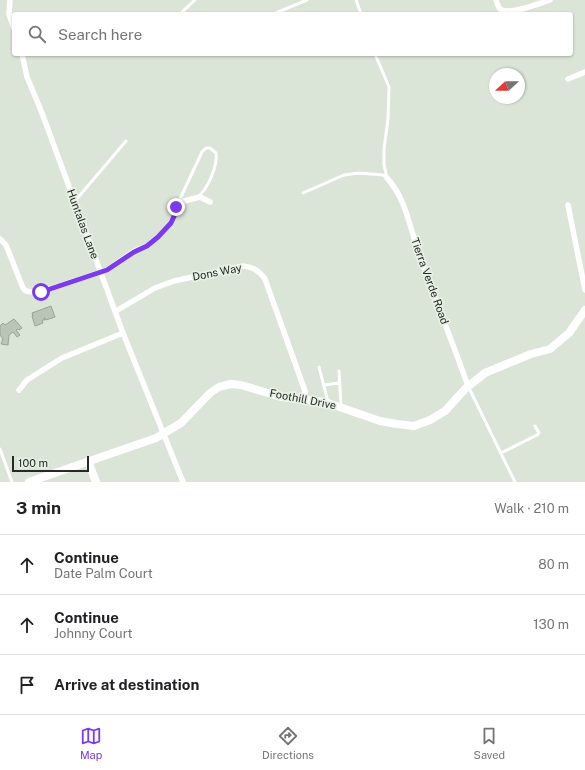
<!DOCTYPE html>
<meta charset="utf-8">
<style>
:root{--surface:#fff;--page:#f2f2f2;--text:#202124;--muted:#757577;--line:#e0e0e0;--accent:#7c3aed}
body{margin:0;font-family:"Public Sans",sans-serif;background:var(--page);color:var(--text)}
.compass{position:absolute;left:489px;top:68px;width:36px;height:36px;border-radius:50%;background:var(--surface);box-shadow:0 1px 3px #0004;rotate:249deg}
.scale{position:absolute;left:12px;bottom:10px;width:77px;box-sizing:border-box;padding-left:4px;border:2px solid #262925;border-top:0;font-size:11px;line-height:14px;white-space:nowrap;color:#262925;-webkit-text-stroke:3px #e7f1e4;paint-order:stroke}
.stop{position:absolute;width:12px;height:12px;margin:-9px;border:3px solid #7c3aed;border-radius:50%;background:#fff}
.stop.end{background:#7c3aed;border-color:#fff;box-shadow:0 1px 4px #0008}
.list{margin:0;padding:0;list-style:none}
h2{display:flex;justify-content:space-between;align-items:center;height:52px;margin:0;padding:0 16px;font-size:17px}
h2 small{font-size:13px;font-weight:400;color:var(--muted)}
.list li{display:grid;grid-template-columns:26px 1fr auto;gap:12px;align-items:center;box-sizing:border-box;height:60px;padding:0 16px;border-top:1px solid var(--line)}
.list b{display:block;font-size:15px;white-space:nowrap}
.list p{margin:0;font-size:13px;white-space:nowrap;color:var(--muted)}
.list em{font-size:13px;font-style:normal;color:var(--muted)}
.icon{flex:none;width:22px;height:22px;fill:none;stroke:currentColor;stroke-width:2;stroke-linecap:round;stroke-linejoin:round}
.map{position:relative;flex:none;width:585px;height:482px;overflow:hidden}
.search{position:absolute;background:var(--surface);box-shadow:0 1px 3px #0004;left:12px;right:12px;top:12px;height:44px;display:flex;align-items:center;gap:10px;box-sizing:border-box;padding:0 14px;border-radius:4px;color:var(--muted);font-size:15px}
.sheet{height:232px;background:var(--surface)}
nav{display:flex;justify-content:space-around;align-items:center;box-sizing:border-box;height:56px;border-top:1px solid var(--line);background:var(--surface);font-size:11px;color:var(--muted)}
nav a{display:grid;justify-items:center;gap:2px}
nav .on{color:var(--accent)}
.map>svg:first-child{display:block}
.building{fill:#bac4b7;stroke:#99a396}
.lines{fill:none;stroke-linecap:round;stroke-linejoin:round}
.lane{stroke:#fff;stroke-width:3}
.street{stroke:#fff;stroke-width:5.5}
.secondary{stroke:#fff;stroke-width:8}
.route{stroke:#7c3aed;stroke-width:5}
.labels{text-anchor:middle;stroke-width:3.5;stroke-linejoin:round;paint-order:stroke}
.street-label{font-size:11px;fill:#262925;stroke:#e7f1e4}
</style>
<div class="map">
<svg width="585" height="482" viewBox="0 0 585 482">
<rect width="100%" height="100%" fill="#dae4d7"/>
<g class="building">
<path d="M51 306 55 317 46 320 45 318H44L45 320H42L43 323 35 326 32 316H33L32 313Z"/>
<path d="M14 319 22 328 19 330 18 329 16 330 20 335 17 337 13 332 9 335 8 345 1 344 3 339 0 335V326L3 323 5 325Z"/>
</g>
<g class="lines">
<g class="lane">
<path d="M356 0 361 14"/>
<path d="M183 14 182 12 195 0"/>
<path d="M273 14 307 0"/>
<path d="M303 193 344 175 359 173 383 175 387 178 384 165V149L388 119 389 87 375 54"/>
<path d="M75 201 126 141"/>
<path d="M179 201 202 152 206 148H210L216 153C218 165 208 188 199 196"/>
<path d="M319 367 328 402"/>
<path d="M339 371 341 406"/>
<path d="M324 385 339 383"/>
<path d="M468 386 515 482"/>
<path d="M0 449 12 482"/>
<path d="M501 453 537 435 539 433 535 426"/>
</g>
<g class="street">
<path d="M10 0 9 14 14 29"/>
<path d="M496 0C497 3 498 7 500 9 508 16 540 3 550 0"/>
<path d="M22 54 27 77 42 113 123 333 183 482"/>
<path d="M568 79 585 72"/>
<path d="M387 178C405 197 410 227 418 251 434 296 452 341 468 386"/>
<path d="M568 205 585 290"/>
<path d="M0 239 6 245 23 288 26 291 37 293 107 270 134 251 147 246 158 237 171 223 175 214 176 207 180 202 200 197 210 202"/>
<path d="M116 311 155 288 174 281 243 266C254 267 259 271 265 279L305 391 304 399"/>
<path d="M19 390 27 380 62 358 123 333"/>
</g>
<g class="secondary">
<path d="M88 461 96 482"/>
<path d="M29 482 156 438 181 423 210 393 219 387 231 384 241 385 281 397 325 402 380 421 397 424 414 426 430 420 445 411 466 388 485 373 531 354 550 349 569 333 585 310"/>
</g>
</g>
<g class="lines">
<path class="route" d="M41 292 107 270 134 252 147 246 158 237 171 223 175 214 176 207"/>
</g>
<g class="labels">
<g class="street-label">
<text transform="translate(83 224) rotate(70)" y="4">Huntalas Lane</text>
<text transform="translate(217 272) rotate(-11)" y="4">Dons Way</text>
<text transform="translate(430 281) rotate(70)" y="4">Tierra Verde Road</text>
<text transform="translate(303 399) rotate(11)" y="4">Foothill Drive</text>
</g>
</g>
</svg>
<svg class="compass" viewBox="-18 -18 36 36"><path d="M0-13l5 13h-10z" fill="#e53935"/><path d="M0 13l5-13h-10z" fill="#757577"/></svg>
<div class="scale">100 m</div>
<div class="stop" style="left:41px;top:292px"></div>
<div class="stop end" style="left:176px;top:207px"></div>
<div class="search"><svg class="icon" aria-label="search" viewBox="0 0 24 24"><circle cx="10" cy="10" r="6"/><path d="M15 15l6 6"/></svg>Search here</div>
</div>
<section class="sheet">
<h2>3 min<small>Walk · 210 m</small></h2>
<ul class="list">
<li><svg class="icon" aria-label="ahead" viewBox="0 0 24 24"><path d="M12 20V5M6 11l6-6 6 6"/></svg><div><b>Continue</b><p>Date Palm Court</p></div><em>80 m</em></li>
<li><svg class="icon" aria-label="ahead" viewBox="0 0 24 24"><path d="M12 20V5M6 11l6-6 6 6"/></svg><div><b>Continue</b><p>Johnny Court</p></div><em>130 m</em></li>
<li><svg class="icon" aria-label="arrive" viewBox="0 0 24 24"><path d="M6 21V4h12l-3 4 3 4H6"/></svg><div><b>Arrive at destination</b></div></li>
</ul>
</section>
<nav>
<a class="on"><svg class="icon" aria-label="map" viewBox="0 0 24 24"><path d="M3 6l6-2 6 2 6-2v14l-6 2-6-2-6 2zM9 4v14M15 6v14"/></svg>Map</a>
<a><svg class="icon" aria-label="directions" viewBox="0 0 24 24"><path d="M12 3l9 9-9 9-9-9zM9 14v-3h6M13 9l2 2-2 2"/></svg>Directions</a>
<a><svg class="icon" aria-label="saved" viewBox="0 0 24 24"><path d="M7 4h10v16l-5-4-5 4z"/></svg>Saved</a>
</nav>
